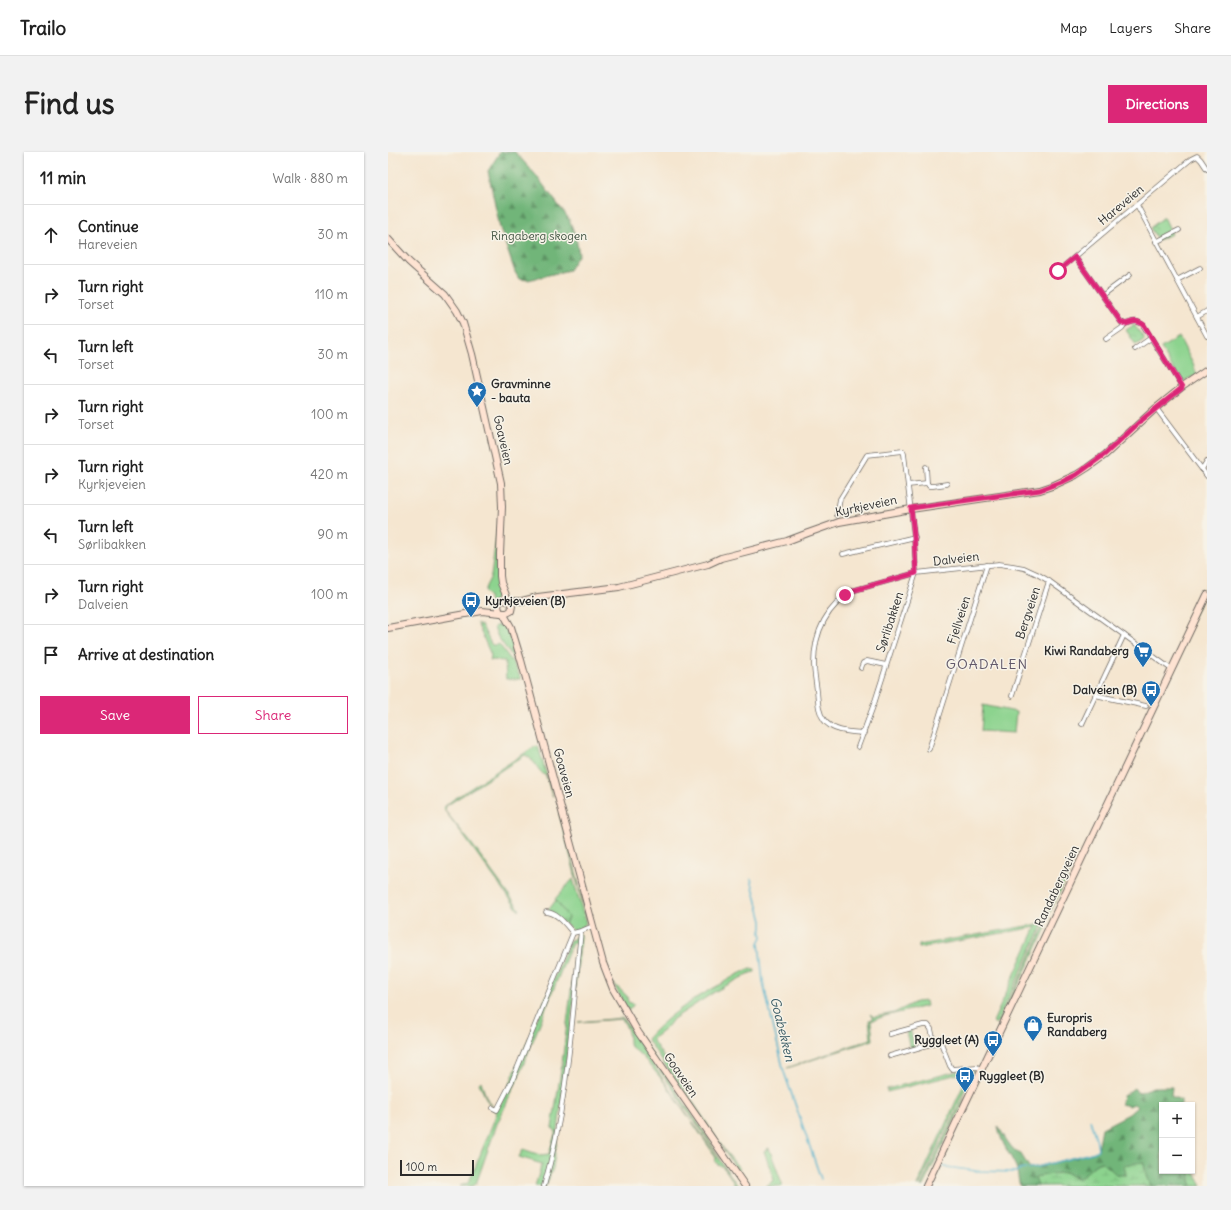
<!DOCTYPE html>
<meta charset="utf-8">
<style>
:root{--surface:#fff;--page:#f2f2f2;--text:#222;--muted:#767676;--line:#e0e0e0;--accent:#db2777}
body{margin:0;font-family:Delius,sans-serif;background:var(--page);color:var(--text)}
.controls{position:absolute;right:12px;bottom:12px;display:grid;overflow:hidden;border-radius:0px;box-shadow:0 1px 3px #0004}
.controls button{width:36px;height:36px;display:grid;place-items:center;padding:0;border:0;border-bottom:1px solid var(--line);background:var(--surface);color:var(--text);font:20px sans-serif}
.scale{position:absolute;left:12px;bottom:10px;width:74px;box-sizing:border-box;padding-left:4px;border:2px solid #2b2b2b;border-top:0;font-size:11px;line-height:14px;white-space:nowrap;color:#2b2b2b;-webkit-text-stroke:3px #f7f3e8;paint-order:stroke}
.stop{position:absolute;width:12px;height:12px;margin:-9px;border:3px solid #db2777;border-radius:50%;background:#fff}
.stop.end{background:#db2777;border-color:#fff;box-shadow:0 1px 4px #0008}
.list{margin:0;padding:0;list-style:none}
h2{display:flex;justify-content:space-between;align-items:center;height:52px;margin:0;padding:0 16px;font-size:17px}
h2 small{font-size:13px;font-weight:400;color:var(--muted)}
.list li{display:grid;grid-template-columns:26px 1fr auto;gap:12px;align-items:center;box-sizing:border-box;height:60px;padding:0 16px;border-top:1px solid var(--line)}
.list b{display:block;font-size:15px;white-space:nowrap}
.list p{margin:0;font-size:13px;white-space:nowrap;color:var(--muted)}
.list em{font-size:13px;font-style:normal;color:var(--muted)}
.actions{display:flex;gap:8px;padding:12px 16px}
.actions a{flex:1;padding:9px 0;border:1px solid var(--accent);border-radius:0px;text-align:center;font-size:14px;color:var(--accent)}
.actions .main{background:var(--accent);color:#fff}
.icon{flex:none;width:22px;height:22px;fill:none;stroke:currentColor;stroke-width:2;stroke-linecap:round;stroke-linejoin:round}
.map{position:relative;flex:none;width:819px;height:1034px;overflow:hidden;border-radius:0px}
header{display:flex;align-items:center;gap:24px;box-sizing:border-box;height:56px;padding:0 20px;background:var(--surface);border-bottom:1px solid var(--line)}
header strong{font-size:19px}
nav{display:flex;gap:22px;margin-inline-start:auto;font-size:14px}
.intro{display:flex;align-items:center;justify-content:space-between;box-sizing:border-box;height:96px;padding:0 24px}
h1{margin:0;font-size:28px}
.button{padding:10px 18px;border-radius:0px;background:var(--accent);color:#fff;font-size:14px;font-weight:700}
main{display:flex;gap:24px;padding:0 24px}
aside{flex:1;background:var(--surface);border-radius:0px;box-shadow:0 1px 3px #0004}
.map>svg:first-child{display:block}
.grass{fill:#8cd38e;stroke:#5c7f5c}
.forest{fill:url(#forest-firs);stroke:#4e7052}
.wetland{fill:url(#wetland-marsh);stroke:#5c7f5c}
.park{fill:url(#park-crowns);stroke:#5c7f5c}
.lines{fill:none;stroke-linecap:round;stroke-linejoin:round}
.stream{stroke:#50b2ce;stroke-width:1.5}
.street-casing{stroke:#726c65;stroke-width:5.5}
.secondary-casing{stroke:#726c65;stroke-width:8}
.street{stroke:#fff;stroke-width:4}
.secondary{stroke:#fee3d2;stroke-width:6}
.route{stroke:#db2777;stroke-width:5}
.labels{text-anchor:middle;stroke-width:3;stroke-linejoin:round;paint-order:stroke}
.street-label{font-size:12px;fill:#2b2b2b;stroke:#f7f3e8}
.park-label{font-size:12px;fill:#435544;stroke:#f7f3e8}
.poi-label{font-size:12px;font-weight:bold;fill:#2b2b2b;stroke:#f7f3e8;text-anchor:start}
.water-label{font-size:13px;font-style:italic;fill:#385a64;stroke:#f7f3e8}
.quarter-label{font-size:14px;letter-spacing:1px;fill:#635a6b;stroke:#f7f3e8}
</style>
<header>
<strong>Trailo</strong>
<nav><a>Map</a><a>Layers</a><a>Share</a></nav>
</header>
<div class="intro"><h1>Find us</h1><a class="button">Directions</a></div>
<main>
<aside>
<h2>11 min<small>Walk · 880 m</small></h2>
<ul class="list">
<li><svg class="icon" aria-label="ahead" viewBox="0 0 24 24"><path d="M12 20V5M6 11l6-6 6 6"/></svg><div><b>Continue</b><p>Hareveien</p></div><em>30 m</em></li>
<li><svg class="icon" aria-label="right" viewBox="0 0 24 24"><path d="M7 20v-9h11M14 6l5 5-5 5"/></svg><div><b>Turn right</b><p>Torset</p></div><em>110 m</em></li>
<li><svg class="icon" aria-label="left" viewBox="0 0 24 24"><path d="M17 20v-9H6M10 6l-5 5 5 5"/></svg><div><b>Turn left</b><p>Torset</p></div><em>30 m</em></li>
<li><svg class="icon" aria-label="right" viewBox="0 0 24 24"><path d="M7 20v-9h11M14 6l5 5-5 5"/></svg><div><b>Turn right</b><p>Torset</p></div><em>100 m</em></li>
<li><svg class="icon" aria-label="right" viewBox="0 0 24 24"><path d="M7 20v-9h11M14 6l5 5-5 5"/></svg><div><b>Turn right</b><p>Kyrkjeveien</p></div><em>420 m</em></li>
<li><svg class="icon" aria-label="left" viewBox="0 0 24 24"><path d="M17 20v-9H6M10 6l-5 5 5 5"/></svg><div><b>Turn left</b><p>Sørlibakken</p></div><em>90 m</em></li>
<li><svg class="icon" aria-label="right" viewBox="0 0 24 24"><path d="M7 20v-9h11M14 6l5 5-5 5"/></svg><div><b>Turn right</b><p>Dalveien</p></div><em>100 m</em></li>
<li><svg class="icon" aria-label="arrive" viewBox="0 0 24 24"><path d="M6 21V4h12l-3 4 3 4H6"/></svg><div><b>Arrive at destination</b></div></li>
</ul>
<div class="actions"><a class="main">Save</a><a>Share</a></div>
</aside>
<div class="map">
<svg width="819" height="1034" viewBox="0 0 819 1034">
<defs>
<pattern id="forest-firs" width="22" height="20" patternUnits="userSpaceOnUse"><rect width="22" height="20" fill="#71b579"/><path d="M5 1l3.5 6h-7zM16 11l3.5 6h-7z" fill="#5d9363"/></pattern>
<pattern id="wetland-marsh" width="20" height="14" patternUnits="userSpaceOnUse"><rect width="20" height="14" fill="#8cd38e"/><path d="M1 5h8M5 5V1M11 12h8M15 12V8" fill="none" stroke="#79b57b"/></pattern>
<pattern id="park-crowns" width="20" height="18" patternUnits="userSpaceOnUse"><rect width="20" height="18" fill="#8cd38e"/><path d="M2 6a3 3 0 1 1 6 0M12 15a3 3 0 1 1 6 0" fill="none" stroke="#79b57b"/></pattern>
</defs>
<rect width="100%" height="100%" fill="#f7f3e8"/>
<filter id="ink" filterUnits="userSpaceOnUse"><feTurbulence type="fractalNoise" baseFrequency=".025" numOctaves="2"/><feDisplacementMap in="SourceGraphic" scale="8" xChannelSelector="R" yChannelSelector="G"/><feConvolveMatrix kernelMatrix="1 2 1 2 8 2 1 2 1" color-interpolation-filters="sRGB"/></filter>
<filter id="wash" filterUnits="userSpaceOnUse"><feTurbulence type="fractalNoise" baseFrequency=".012" numOctaves="4" result="noise"/><feDisplacementMap in="SourceGraphic" scale="16" xChannelSelector="R" yChannelSelector="G"/><feGaussianBlur stdDeviation="0.9" result="paint"/><feColorMatrix in="noise" values="0 0 0 0 0 0 0 0 0 0 0 0 0 0 0 0 0 1.4 0 .05"/><feComposite in="paint" operator="in"/></filter>
<g filter="url(#wash)">
<rect width="100%" height="100%" fill="#f5e6d0"/>
<g class="grass">
<path d="M791 185 805 212 809 223 793 230 773 196Z"/>
<path d="M111 364 109 417 110 443 106 449 102 451 101 445 96 440C97 435 101 429 103 424Z"/>
<path d="M819 431V435L794 489 800 472Z"/>
<path d="M89 471 94 474 103 492 107 494 111 492 125 511 133 527H118L117 509 105 508 102 509 103 503Z"/>
<path d="M115 473C125 486 128 502 133 517L110 485 106 475 107 474Z"/>
<path d="M595 553 628 560 626 581 593 579Z"/>
<path d="M150 594 165 644H164L158 624C149 619 147 607 137 603L58 654 57 659 83 691 132 758 131 759 55 656 63 649 146 595Z"/>
<path d="M171 661 173 662 199 764V768Z"/>
<path d="M678 721 681 722 658 768H656Z"/>
<path d="M185 727 198 771C196 775 190 778 186 779L177 772 180 765 167 747Z"/>
<path d="M650 772 655 773 608 872 605 870 648 775 531 796V793Z"/>
<path d="M657 773 659 774 612 871 611 870Z"/>
<path d="M189 782H191L193 785 169 987 165 1016 158 1034H147L154 1012 131 1005 135 997 152 1003 161 1002 168 979 164 976 174 912 189 791H184L128 931 109 972 88 1032 84 1034H72L80 1031 84 1023 109 961C100 953 96 942 91 931L93 929C96 939 99 953 109 958L117 943 182 788 186 787Z"/>
<path d="M362 817 367 818V820L362 821 328 839 285 867C280 875 274 880 265 886V889L337 999 352 1017 350 1019 259 887C279 864 305 847 331 833 341 827 351 821 362 817Z"/>
<path d="M225 831 239 844 240 850 246 852 240 859Z"/>
<path d="M538 849 539 854 497 864 483 869 485 888 399 916 483 887 481 868 485 867 482 862 486 865 506 861 528 850Z"/>
<path d="M235 866 278 932 350 1034H347C345 1028 340 1021 336 1016 333 1013 330 1013 327 1010L328 1005 278 932 254 904 241 893C241 881 240 877 234 867L190 870Z"/>
<path d="M249 881 321 987 333 1007 247 882Z"/>
<path d="M574 918 580 926 583 919 586 918 531 1034H529L575 934V926L570 922 499 940V937Z"/>
<path d="M577 942 575 951 535 1034H533Z"/>
<path d="M381 996 395 1034H378L386 1028 376 999Z"/>
</g>
<g class="forest">
<path d="M112 0H127L147 22 181 67 188 86 191 102 181 118 140 128 131 127 127 120 112 76 100 19Z"/>
<path d="M765 935H784L783 944 793 948V953H774V1019H802V1028L804 1034H763L760 1027 755 1010C736 1025 732 1030 713 1010L708 1012 690 1028 677 1020 648 1025 650 1034H632C630 1028 630 1021 628 1015 621 1000 613 992 610 974 615 982 624 1000 633 1002L641 1015 644 1016 707 1000 710 997 714 976 741 962 749 955 746 952 741 954 733 952 735 944 746 936 750 941Z"/>
</g>
<g class="wetland">
<path d="M714 1010 729 1023H738L736 1013 755 1010 760 1027 763 1034H650L647 1025 677 1020 690 1028 708 1012Z"/>
<path d="M804 1016 814 1034H804L802 1028V1019H804Z"/>
</g>
<g class="park">
<path d="M776 65 784 82 770 88 762 76Z"/>
<path d="M746 173 757 187 748 193 738 178Z"/>
<path d="M168 748 180 765 177 772 159 760Z"/>
<path d="M523 878V881L527 895 522 896 518 880Z"/>
</g>
<g class="lines">
<g class="stream">
<path d="M363 727 374 769V776L373 780 374 785 371 791 375 830 396 920 433 1027"/>
<path d="M551 1014 588 1019 628 1020 630 1018 649 1015 707 1000 710 997 709 990 702 968"/>
</g>
</g>
</g>
<g filter="url(#ink)">
<g class="lines">
<defs>
<g id="street">
<path d="M749 53 819 184"/>
<path d="M768 90 791 78"/>
<path d="M687 105 733 170 737 172C745 170 748 167 755 173L794 235"/>
<path d="M670 119 803 7 809 4 813 8 819 17"/>
<path d="M789 128 812 116"/>
<path d="M715 143 742 123"/>
<path d="M809 165 819 159"/>
<path d="M718 187 734 176 737 172"/>
<path d="M747 197 763 186"/>
<path d="M768 256 819 324"/>
<path d="M538 315 539 331"/>
<path d="M814 317 819 309"/>
<path d="M520 333 539 331 541 334H545L559 332"/>
<path d="M449 363 452 347 479 303 515 299 516 302 526 384 528 421 487 549 470 595"/>
<path d="M455 402 527 385"/>
<path d="M473 516 475 511 479 509 498 513"/>
<path d="M707 543 758 554"/>
<path d="M624 544 661 429"/>
<path d="M694 572 736 483"/>
<path d="M476 581C462 580 445 580 436 568 430 560 430 549 429 539 428 530 426 521 426 512 426 480 439 453 467 438L528 421 611 412 625 414 636 416 649 422 661 429 783 517"/>
<path d="M541 597 599 413"/>
<path d="M158 760C170 761 177 772 185 781"/>
<path d="M502 882 535 873H540L543 877 546 890"/>
<path d="M502 904 550 890 553 891 562 914 564 917 589 915 594 917"/>
<path d="M105 956 109 958 124 929 185 781 193 779"/>
<path d="M156 1034C180 951 184 865 193 779L205 774"/>
</g>
<g id="secondary">
<path d="M0 87 21 110 57 142 69 159 75 171 84 202 113 331 114 355 112 402V424L113 431 120 448"/>
<path d="M121 449 124 454 123 459 119 461H113C109 456 109 450 115 448L121 449H134L150 445 231 435 320 412 333 406 399 389 420 381 451 370 523 357 652 338 664 334 688 323 699 316 717 303 768 256 794 235 819 218"/>
<path d="M115 461 123 475 133 508 215 811 225 837 250 880 357 1034"/>
<path d="M0 476 94 459 113 461"/>
<path d="M538 1034 819 443"/>
</g>
</defs>
<use href="#street" class="street-casing"/>
<use href="#secondary" class="secondary-casing"/>
<use href="#street" class="street"/>
<use href="#secondary" class="secondary"/>
</g>
</g>
<g class="lines" filter="url(#ink)">
<path class="route" d="M457 443 467 438 528 421 526 384 523 356 652 338 676 329 688 323 717 302 755 267 794 236 756 173C748 167 745 170 737 172L733 170 687 105 670 119"/>
</g>
<defs>
<symbol id="sight-pin" viewBox="-11 -11 22 30"><path d="M0 17L-7.5 6A9.5 9.5 0 1 1 7.5 6Z" fill="#1f6fb2" stroke="#f7f3e8"/><path d="M0-6L1.8-2.2L6-1.7L2.9 1.2L3.7 5.4L0 3.3L-3.7 5.4L-2.9 1.2L-6-1.7L-1.8-2.2Z" fill="#fff"/></symbol>
<symbol id="bus-pin" viewBox="-11 -11 22 30"><path d="M0 17L-7.5 6A9.5 9.5 0 1 1 7.5 6Z" fill="#1f6fb2" stroke="#f7f3e8"/><path d="M-5-6H5V4H4V6H2V4H-2V6H-4V4H-5ZM-3.5-4V0h7V-4ZM-3.5 1.2v1.5H-2V1.2ZM2 1.2v1.5H3.5V1.2Z" fill="#fff"/></symbol>
<symbol id="supermarket-pin" viewBox="-11 -11 22 30"><path d="M0 17L-7.5 6A9.5 9.5 0 1 1 7.5 6Z" fill="#1f6fb2" stroke="#f7f3e8"/><path d="M-6-5.5h2.5l.6 2H6L4.5 2H-2.5L-4.4-4H-6ZM-1.5 3.2a1.3 1.3 0 1 0 .1 0ZM3 3.2a1.3 1.3 0 1 0 .1 0Z" fill="#fff"/></symbol>
<symbol id="shop-pin" viewBox="-11 -11 22 30"><path d="M0 17L-7.5 6A9.5 9.5 0 1 1 7.5 6Z" fill="#1f6fb2" stroke="#f7f3e8"/><path d="M-5-2.5h2.3a2.7 3.5 0 0 1 5.4 0H5L5.5 6h-11ZM-1.5-2.5h3a1.5 2.3 0 0 0-3 0Z" fill="#fff"/></symbol>
</defs>
<g fill-rule="evenodd">
<use href="#sight-pin" x="78" y="228" width="22" height="30"/>
<use href="#bus-pin" x="72" y="438" width="22" height="30"/>
<use href="#supermarket-pin" x="744" y="488" width="22" height="30"/>
<use href="#bus-pin" x="752" y="527" width="22" height="30"/>
<use href="#shop-pin" x="634" y="862" width="22" height="30"/>
<use href="#bus-pin" x="594" y="877" width="22" height="30"/>
<use href="#bus-pin" x="566" y="913" width="22" height="30"/>
</g>
<g class="labels">
<g class="street-label">
<text transform="translate(733 53) rotate(-40)" y="4">Hareveien</text>
<text transform="translate(115 288) rotate(77)" y="4">Goaveien</text>
<text transform="translate(478 354) rotate(-12)" y="4">Kyrkjeveien</text>
<text transform="translate(568 407) rotate(-7)" y="4">Dalveien</text>
<text transform="translate(640 461) rotate(-72)" y="4">Bergveien</text>
<text transform="translate(571 468) rotate(-72)" y="4">Fjellveien</text>
<text transform="translate(502 470) rotate(-72)" y="4">Sørlibakken</text>
<text transform="translate(176 621) rotate(75)" y="4">Goaveien</text>
<text transform="translate(669 734) rotate(-65)" y="4">Randabergveien</text>
<text transform="translate(293 923) rotate(56)" y="4">Goaveien</text>
</g>
<g class="park-label">
<text x="151" y="88">Ringaberg skogen</text>
</g>
<g class="poi-label">
<text x="103" y="236">Gravminne<tspan x="103" dy="14">- bauta</tspan></text>
<text x="97" y="453">Kyrkjeveien (B)</text>
<text x="741" y="503" text-anchor="end">Kiwi Randaberg</text>
<text x="749" y="542" text-anchor="end">Dalveien (B)</text>
<text x="659" y="870">Europris<tspan x="659" dy="14">Randaberg</tspan></text>
<text x="591" y="892" text-anchor="end">Ryggleet (A)</text>
<text x="591" y="928">Ryggleet (B)</text>
</g>
<g class="water-label">
<text transform="translate(395 877) rotate(76)" y="5">Goabekken</text>
</g>
<g class="quarter-label">
<text x="599" y="517">GOADALEN</text>
</g>
</g>
</svg>
<div class="controls">
<button>+</button>
<button>−</button>
</div>
<div class="scale">100 m</div>
<div class="stop" style="left:670px;top:119px"></div>
<div class="stop end" style="left:457px;top:443px"></div>
</div>
</main>
